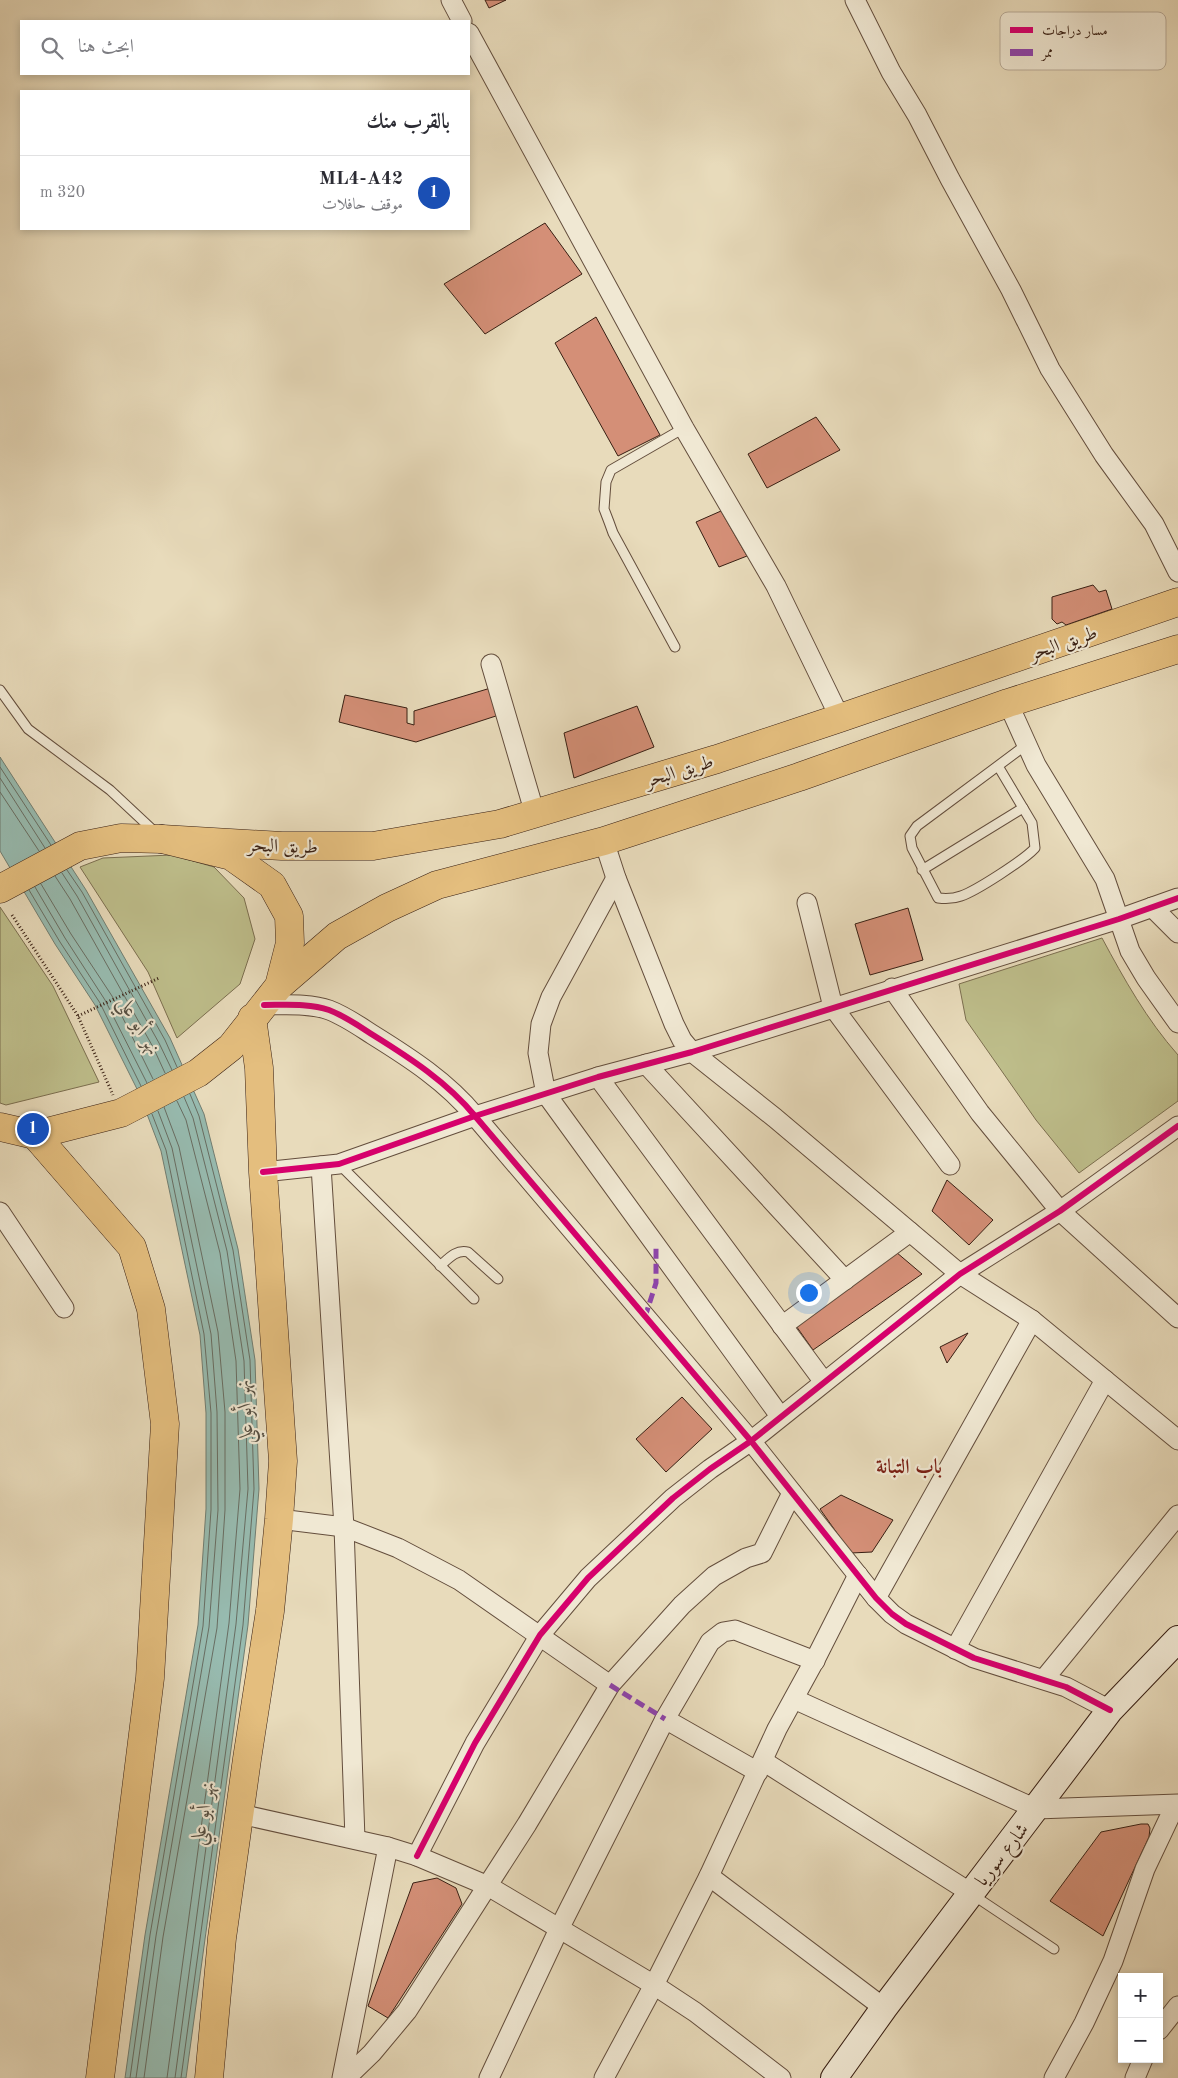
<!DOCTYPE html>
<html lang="ar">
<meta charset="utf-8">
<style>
:root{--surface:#fff;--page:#f7f7f7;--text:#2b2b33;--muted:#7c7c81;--line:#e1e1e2;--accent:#8f2418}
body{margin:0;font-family:"Old Standard TT",Amiri,serif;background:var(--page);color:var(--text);direction:rtl}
.controls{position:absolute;right:15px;bottom:15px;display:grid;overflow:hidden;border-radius:0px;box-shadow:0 2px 8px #0003}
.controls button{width:45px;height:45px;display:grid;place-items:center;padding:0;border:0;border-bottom:1px solid var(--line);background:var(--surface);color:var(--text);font:25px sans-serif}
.you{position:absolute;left:808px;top:1292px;width:18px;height:18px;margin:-12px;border:4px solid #fff;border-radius:50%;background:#1a73e8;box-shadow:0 0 0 8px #1a73e833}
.badge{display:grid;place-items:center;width:32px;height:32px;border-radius:50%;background:var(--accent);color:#fff;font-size:16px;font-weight:700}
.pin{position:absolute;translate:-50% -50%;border:2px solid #fff;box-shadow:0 1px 5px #0006}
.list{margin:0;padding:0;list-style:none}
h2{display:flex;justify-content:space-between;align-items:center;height:65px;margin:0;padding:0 20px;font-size:21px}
h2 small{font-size:16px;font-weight:400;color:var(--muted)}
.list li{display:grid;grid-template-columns:32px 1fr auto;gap:15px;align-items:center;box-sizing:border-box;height:75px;padding:0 20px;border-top:1px solid var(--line)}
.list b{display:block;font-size:19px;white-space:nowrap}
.list p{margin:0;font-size:16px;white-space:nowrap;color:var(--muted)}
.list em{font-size:16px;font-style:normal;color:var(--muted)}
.icon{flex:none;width:28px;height:28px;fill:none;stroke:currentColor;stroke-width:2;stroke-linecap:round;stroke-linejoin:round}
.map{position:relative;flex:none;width:1178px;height:2078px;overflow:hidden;direction:ltr}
.search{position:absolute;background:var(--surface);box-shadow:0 2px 8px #0003;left:20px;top:20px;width:450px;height:55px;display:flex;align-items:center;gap:12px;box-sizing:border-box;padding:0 18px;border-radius:0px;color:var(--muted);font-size:19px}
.panel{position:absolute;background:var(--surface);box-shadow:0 2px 8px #0003;left:20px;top:90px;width:450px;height:140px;border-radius:0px;direction:rtl}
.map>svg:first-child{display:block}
.green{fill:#bebe8b;stroke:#7b6e4f}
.water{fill:#97bbb0;stroke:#717d71}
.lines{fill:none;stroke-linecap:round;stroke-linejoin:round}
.shore{stroke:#686d62;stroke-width:1}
.building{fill:#d48f77;stroke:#381f13}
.lane-casing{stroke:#644e3d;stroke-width:11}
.street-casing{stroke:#644e3d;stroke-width:21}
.secondary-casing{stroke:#381f13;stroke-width:28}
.primary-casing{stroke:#381f13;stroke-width:29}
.highway-casing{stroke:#381f13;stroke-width:29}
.path{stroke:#381f13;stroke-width:3;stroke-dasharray:1 2.5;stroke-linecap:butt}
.lane{stroke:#f0e8d3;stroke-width:9}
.street{stroke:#f0e8d3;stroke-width:19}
.secondary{stroke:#f0e8d3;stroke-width:26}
.primary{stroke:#e4be7e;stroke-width:28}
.highway{stroke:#e4be7e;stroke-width:28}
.quiet{stroke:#8e44ad;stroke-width:5;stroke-dasharray:10 5;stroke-linecap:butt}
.cycleway-casing{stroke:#f0e8d3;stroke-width:9}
.cycleway{stroke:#d6006c;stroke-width:6}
.labels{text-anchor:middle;stroke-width:4.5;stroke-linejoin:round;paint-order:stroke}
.street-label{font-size:19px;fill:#381f13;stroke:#f0e8d3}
.water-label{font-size:20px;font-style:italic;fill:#544e42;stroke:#f0e8d3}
.neighbourhood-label{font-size:20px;font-weight:bold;fill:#7a1f14;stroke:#f0e8d3}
.key{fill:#f0e8d3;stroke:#b9ac99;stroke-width:1}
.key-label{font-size:14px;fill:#381f13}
</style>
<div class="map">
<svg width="1178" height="2078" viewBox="0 0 1178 2078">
<rect width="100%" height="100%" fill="#e8dbbb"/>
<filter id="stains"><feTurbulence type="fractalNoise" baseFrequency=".004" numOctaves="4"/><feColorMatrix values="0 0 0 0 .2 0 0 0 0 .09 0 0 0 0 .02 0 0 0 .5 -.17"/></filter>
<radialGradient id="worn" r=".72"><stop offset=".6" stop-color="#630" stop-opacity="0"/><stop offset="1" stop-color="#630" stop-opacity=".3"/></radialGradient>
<g class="green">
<path d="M172 855 214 867 244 898 255 939 240 984 177 1038 148 972 80 867 103 858Z"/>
<path d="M0 907 53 986 99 1082 6 1105 0 1103Z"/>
<path d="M1102 938C1124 979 1147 1020 1178 1055V1101L1079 1173 1036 1120 966 1020 959 984Z"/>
</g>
<path class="water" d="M0 757 86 890 170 1038 204 1114 238 1249 255 1360 259 1489 248 1625 186 2078H125L145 1935 198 1625 206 1509V1413L200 1335 161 1151 139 1093 95 1005 55 944 0 851Z"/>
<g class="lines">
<g class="shore">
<path d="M0 767 51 845"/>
<path d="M0 778 45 848"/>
<path d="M0 792 39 851"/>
<path d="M67 870 82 892 165 1040 177 1067"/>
<path d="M62 873 77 896 159 1043 172 1070"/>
<path d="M55 876 70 899 153 1047 165 1073"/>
<path d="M41 884 71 934 112 996 153 1079"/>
<path d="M35 887 65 938 105 1000 147 1083"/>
<path d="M29 890 60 942 100 1003 141 1086"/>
<path d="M130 2078 150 1935 203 1626 211 1510V1413L204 1334 166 1150 152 1114"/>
<path d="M136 2078 156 1936 209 1627 218 1510 217 1412 211 1334 172 1148 158 1111"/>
<path d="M144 2078 163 1937 217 1628 225 1510V1412L218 1332 179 1147 164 1107"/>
<path d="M167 2078 229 1623 240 1489 236 1361 220 1253 186 1120 177 1101"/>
<path d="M175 2078 236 1624 248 1489 244 1361 227 1251 193 1118 184 1097"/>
<path d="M181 2078 243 1625 254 1489 250 1360 233 1250 199 1116 190 1094"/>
</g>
</g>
<g class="building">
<path d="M485 0H506L489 8Z"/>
<path d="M545 223 582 274 485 334 444 284Z"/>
<path d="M596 317 660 435 618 456 555 343Z"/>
<path d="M816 417 840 450 767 488 748 454Z"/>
<path d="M721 511 747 556 719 567 696 522Z"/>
<path d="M1093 585 1099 592 1106 590 1112 609 1066 625 1062 622 1057 624 1052 619V597Z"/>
<path d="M494 687 502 714 416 742 339 722 345 695 407 708V723L414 725V711Z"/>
<path d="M637 706 654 747 574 778 564 733Z"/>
<path d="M908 908 923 960 870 975 855 924Z"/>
<path d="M947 1180 993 1220 969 1245 932 1211Z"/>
<path d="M896 1252 922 1274 813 1350 794 1323Z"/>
<path d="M968 1333 947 1363 940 1347Z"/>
<path d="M682 1397 712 1429 666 1472 636 1439Z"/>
<path d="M841 1495 893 1520 872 1552 851 1553 820 1509Z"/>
<path d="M1141 1824H1148L1150 1828 1149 1837 1103 1936 1050 1901 1101 1832Z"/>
<path d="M437 1878 456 1888 462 1904 388 2018 368 2006 413 1883Z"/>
</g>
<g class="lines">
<defs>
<g id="lane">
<path d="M675 647 613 533 609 522 604 509 606 482 611 470 684 428"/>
<path d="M0 690 28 729 110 790 156 833"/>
<path d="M998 766 1032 823 1035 848C1024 860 976 891 961 896 953 899 946 899 938 898L912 848 910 836 917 826 1026 745"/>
<path d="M922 870 1023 808"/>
<path d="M339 1164 474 1299"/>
<path d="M440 1266C448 1259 456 1249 468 1252L498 1279"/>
<path d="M973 1895 1054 1949"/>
</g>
<g id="street">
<path d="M451 0 462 21"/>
<path d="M855 0 891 72 917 115 950 179 1011 290 1050 369 1104 455 1154 524 1178 572"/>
<path d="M469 33 684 428 776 586 840 718"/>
<path d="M491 664 535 814"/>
<path d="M1008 703 1036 765 1105 879 1130 951 1146 978 1178 1023"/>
<path d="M604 841 616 878 674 1024 682 1040 692 1052 775 1118 960 1274 1032 1320 1178 1440"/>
<path d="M616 878 551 997 541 1024 538 1053 546 1094 780 1416"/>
<path d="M807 903 833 1007 950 1165"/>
<path d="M1152 907 1178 933"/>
<path d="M892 988 980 1113 1060 1211 1178 1318"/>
<path d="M264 1005C284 1005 310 1003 329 1010 345 1016 359 1026 373 1035 410 1058 447 1082 475 1116L751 1441 876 1598 892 1614 906 1624 974 1658 1066 1687 1110 1710"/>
<path d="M646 1064 845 1280"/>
<path d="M598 1077 824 1382"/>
<path d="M321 1166 344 1527 355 1839"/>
<path d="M263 1172 339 1164 475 1116 598 1077 692 1052 1119 919 1178 898"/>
<path d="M0 1212 64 1308"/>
<path d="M782 1326 910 1232"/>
<path d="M279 1519 344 1527 398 1548 459 1580 610 1685"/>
<path d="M876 1598 1032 1320"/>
<path d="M955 1649 1105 1380"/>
<path d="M1044 1679 1178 1515"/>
<path d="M794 1699 1036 1809 1178 1804"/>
<path d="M665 1719 758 1772"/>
<path d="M763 1761 971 1893"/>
<path d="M240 1814 388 1847 417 1856 488 1886 654 1985 695 2012 781 2078"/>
<path d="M417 1856 475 1743 540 1635 588 1578 673 1498 710 1469 751 1441 960 1274 1060 1211 1178 1126"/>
<path d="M709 1876 884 2008"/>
<path d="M1159 2030 1178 2006"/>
<path d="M342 2078 388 1847"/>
<path d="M346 2078 372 2053 407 2011 527 1824 610 1685 682 1605 714 1576 746 1558 762 1553 792 1493"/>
<path d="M489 2078 559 1929 665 1719 710 1642 723 1632 735 1630 815 1661"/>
<path d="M604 2078 654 1985 709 1876 777 1729 817 1656 858 1575"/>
<path d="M1054 2078 1084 2023 1113 1961 1145 1869 1171 1814 1178 1808"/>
<path d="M1135 2078 1143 2059"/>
</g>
<path id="secondary" d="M834 2078 884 2008 1110 1710 1178 1639"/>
<g id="primary">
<path d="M35 1135 132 1247 151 1309 165 1424 150 1678 100 2078"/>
<path d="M209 2078 222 1938 247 1759 270 1611 279 1519 283 1461 263 1172 259 1068 252 1018"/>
</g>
<g id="highway">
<path d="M162 839 282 846H373L500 824 717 759 840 718 1178 602"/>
<path d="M0 889 80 846 121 838 162 839 231 856 272 885 289 916 290 943 279 986 231 1047 198 1073 121 1113 35 1135 0 1127"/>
<path d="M279 986 337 936 387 908 437 885 604 841 799 777 1008 703 1178 649"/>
</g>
</defs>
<use href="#lane" class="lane-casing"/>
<use href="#street" class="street-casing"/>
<use href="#secondary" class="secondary-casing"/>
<use href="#primary" class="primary-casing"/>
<use href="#highway" class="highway-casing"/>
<g class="path">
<path d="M12 915 78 1016 113 1095"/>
<path d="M78 1016 159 978"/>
</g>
<use href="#lane" class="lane"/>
<use href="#street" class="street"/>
<use href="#secondary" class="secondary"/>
<use href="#primary" class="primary"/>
<use href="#highway" class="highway"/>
<g class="quiet">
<path d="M645 1317 656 1283V1245"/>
<path d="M610 1685 665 1719"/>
</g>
<defs>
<g id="cycleway">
<path d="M264 1005C284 1005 310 1003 329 1010 345 1016 359 1026 373 1035 410 1058 447 1082 475 1116L751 1441 876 1598 892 1614 906 1624 974 1658 1066 1687 1110 1710"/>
<path d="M263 1172 339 1164 475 1116 598 1077 692 1052 1119 919 1178 898"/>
<path d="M417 1856 475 1743 540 1635 588 1578 673 1498 710 1469 751 1441 960 1274 1060 1211 1178 1126"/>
</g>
</defs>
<use href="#cycleway" class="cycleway-casing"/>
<use href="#cycleway" class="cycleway"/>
</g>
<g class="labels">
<g class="street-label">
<text transform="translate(1063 642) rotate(-19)" y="7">طريق البحر</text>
<text transform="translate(679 770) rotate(-17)" y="7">طريق البحر</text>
<text transform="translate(283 845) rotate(2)" y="7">طريق البحر</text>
<text transform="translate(1001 1854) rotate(-52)" y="7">شارع سوريا</text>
</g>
<g class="water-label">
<text transform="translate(140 1025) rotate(59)" y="7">نهر أبو علي</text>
<text transform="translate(244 1412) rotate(-94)" y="7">نهر أبو علي</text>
<text transform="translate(202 1813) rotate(-80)" y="7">نهر أبو علي</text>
</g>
<g class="neighbourhood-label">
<text x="909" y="1473">باب التبانة</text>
</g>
</g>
<rect x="1000" y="12" width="166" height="58" rx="8" class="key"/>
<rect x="1010" y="27" width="23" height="6" fill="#d6006c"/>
<rect x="1010" y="49" width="23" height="7" fill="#8e44ad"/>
<g class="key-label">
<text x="1042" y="35">مسار دراجات</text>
<text x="1042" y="57">ممر</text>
</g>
<rect width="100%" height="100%" filter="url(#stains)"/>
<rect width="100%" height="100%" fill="url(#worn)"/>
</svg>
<div class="controls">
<button>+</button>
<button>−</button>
</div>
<div class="you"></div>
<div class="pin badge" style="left:33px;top:1129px;background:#1a4fb4">1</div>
<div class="search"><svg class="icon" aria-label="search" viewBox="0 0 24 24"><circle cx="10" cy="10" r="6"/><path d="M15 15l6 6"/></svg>ابحث هنا</div>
<section class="panel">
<h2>بالقرب منك<small></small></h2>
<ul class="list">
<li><span class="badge" style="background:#1a4fb4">1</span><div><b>ML4-A42</b><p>موقف حافلات</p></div><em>320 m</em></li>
</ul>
</section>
</div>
